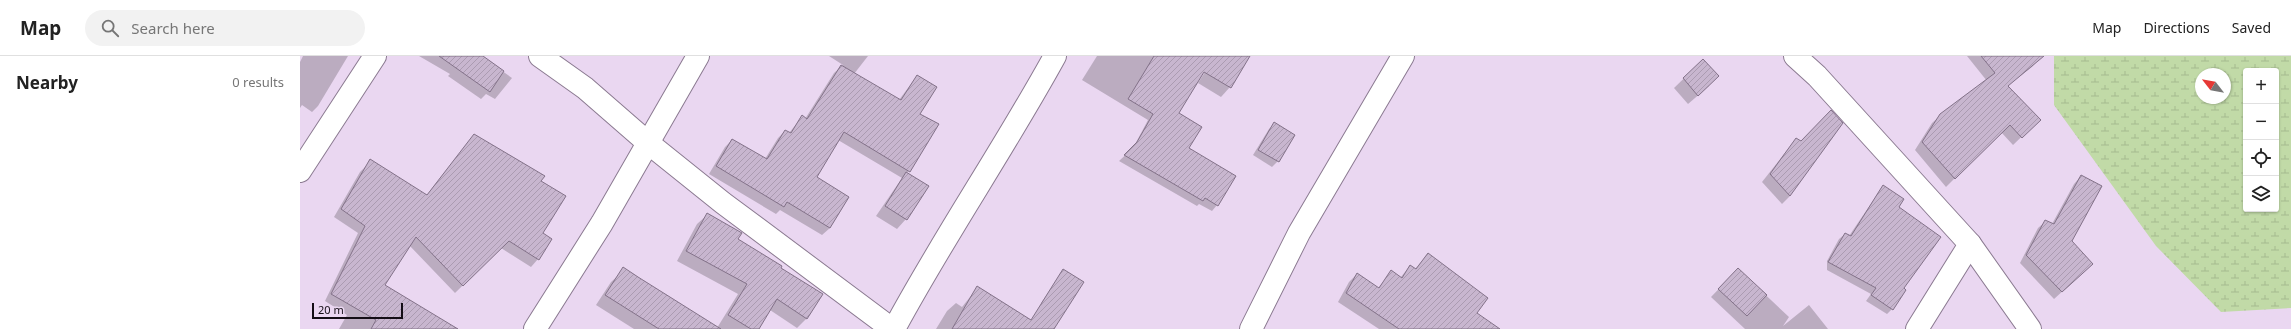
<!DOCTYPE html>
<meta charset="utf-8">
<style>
:root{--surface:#fff;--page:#f2f2f2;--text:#222;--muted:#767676;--line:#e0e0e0}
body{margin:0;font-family:"Noto Sans",sans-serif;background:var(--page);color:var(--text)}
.controls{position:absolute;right:12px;top:12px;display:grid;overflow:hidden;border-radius:4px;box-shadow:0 1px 3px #0004}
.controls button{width:36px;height:36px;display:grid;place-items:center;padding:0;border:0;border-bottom:1px solid var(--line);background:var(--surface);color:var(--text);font:20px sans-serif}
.compass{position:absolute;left:1895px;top:12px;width:36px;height:36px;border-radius:50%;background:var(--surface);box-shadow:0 1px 3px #0004;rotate:301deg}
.scale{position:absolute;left:12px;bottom:10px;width:91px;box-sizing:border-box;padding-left:4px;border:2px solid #140e16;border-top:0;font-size:11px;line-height:14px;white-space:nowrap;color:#140e16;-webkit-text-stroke:3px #ead7f1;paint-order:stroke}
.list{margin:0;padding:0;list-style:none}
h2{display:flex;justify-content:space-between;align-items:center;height:52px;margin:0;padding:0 16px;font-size:17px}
h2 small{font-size:13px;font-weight:400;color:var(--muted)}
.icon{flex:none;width:22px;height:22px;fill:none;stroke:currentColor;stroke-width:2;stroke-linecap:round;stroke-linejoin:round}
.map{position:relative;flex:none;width:1991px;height:273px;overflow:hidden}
header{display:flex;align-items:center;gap:24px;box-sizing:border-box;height:56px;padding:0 20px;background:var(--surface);border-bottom:1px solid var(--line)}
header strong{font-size:19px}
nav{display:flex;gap:22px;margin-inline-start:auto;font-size:14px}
.search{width:280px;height:36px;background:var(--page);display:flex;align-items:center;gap:10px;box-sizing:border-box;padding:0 14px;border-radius:22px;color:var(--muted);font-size:15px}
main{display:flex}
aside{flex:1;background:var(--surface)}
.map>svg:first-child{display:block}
.wetland{fill:url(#wetland-marsh);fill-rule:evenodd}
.shadow{fill:#0003}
.building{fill:url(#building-hatch);stroke:#837289}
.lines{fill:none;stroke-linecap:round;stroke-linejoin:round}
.minor-casing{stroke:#8b7a91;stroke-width:24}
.minor{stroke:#fff;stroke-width:22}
</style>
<header>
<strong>Map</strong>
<div class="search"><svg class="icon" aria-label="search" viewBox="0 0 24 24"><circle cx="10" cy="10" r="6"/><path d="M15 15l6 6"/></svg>Search here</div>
<nav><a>Map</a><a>Directions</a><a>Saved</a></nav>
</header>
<main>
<aside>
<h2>Nearby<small>0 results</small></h2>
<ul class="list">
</ul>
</aside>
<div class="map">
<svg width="1991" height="273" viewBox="0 0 1991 273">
<defs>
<pattern id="wetland-marsh" width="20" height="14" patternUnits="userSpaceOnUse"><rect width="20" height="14" fill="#c1daa7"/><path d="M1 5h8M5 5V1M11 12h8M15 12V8" fill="none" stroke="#a5ba8f"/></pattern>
<pattern id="building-hatch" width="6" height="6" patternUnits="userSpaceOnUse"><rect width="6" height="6" fill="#c8b6cf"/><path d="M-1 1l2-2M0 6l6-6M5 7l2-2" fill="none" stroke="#ab9bb1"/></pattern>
</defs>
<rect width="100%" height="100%" fill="#ead7f1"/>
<path class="wetland" d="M1754 0H1991V252L1921 256 1856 190 1754 49ZM1946 15H1976V153H1946ZM1901 18H1925V42H1901Z"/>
<g class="shadow">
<path d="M3 0H48L18 50 12 56 2 49 0 52V6Z"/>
<path d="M119 0H181L212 22 195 43 186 38 181 43 148 20 150 18Z"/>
<path d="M529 0H568L554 18 599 44 617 20 619 59 609 115 607 117 606 163 597 173 576 160 602 122 538 84 516 121 548 142 530 172 522 179 480 154 476 158 409 118 425 91 432 84 465 103 478 82 485 75 489 77 502 61 505 63 534 17 543 9Z"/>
<path d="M797 0H895L877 57 888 93 917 149 912 155 899 148 897 150 819 105 833 92 848 64 782 24Z"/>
<path d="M915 0H949L930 31 921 41 898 27Z"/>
<path d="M1667 0H1738L1740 2 1732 11 1707 30 1739 64 1713 89 1701 76 1646 131 1615 94 1632 67 1641 59 1687 25Z"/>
<path d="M1403 4 1409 30 1388 48 1374 32Z"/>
<path d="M974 68 978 105 972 111 953 99 969 73Z"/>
<path d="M174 79 240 125 241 177 238 203 231 211 201 192 155 237 109 189 83 229 155 273H39L47 259 25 245 58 177 34 161 60 116 67 109 126 140Z"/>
<path d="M1496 83 1501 87 1490 140 1482 148 1462 126Z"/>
<path d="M1781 120 1771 185 1784 216 1754 243 1720 207 1738 172 1746 165 1752 168 1774 128Z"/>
<path d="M1583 130 1598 152 1592 253 1587 258 1566 245 1571 238 1527 214V205L1539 183 1545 178 1549 180Z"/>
<path d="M407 159 437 184 479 212 507 262 497 272 470 254 458 273H334L296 249 311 226 321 217 417 272 438 238 377 205 397 168Z"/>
<path d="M1128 198 1175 257V273H1079L1038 246 1049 226 1057 218 1078 232 1092 216 1100 222 1110 210 1115 213Z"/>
<path d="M1438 213 1489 261 1483 270 1509 249 1528 273H1445L1411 241Z"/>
<path d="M764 214 760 259 741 247Z"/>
<path d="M678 231 744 273H636L647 255 656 247 662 251Z"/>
</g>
<g class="building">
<path d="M139 0H183L204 15 190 36Z"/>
<path d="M854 0H950L931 32 904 16 879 57 902 71 889 92 936 120 918 150 905 142 903 145 824 99 837 86 853 58 828 43Z"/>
<path d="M1681 0H1744L1708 30 1741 64 1722 82 1710 69 1655 123 1622 86 1640 58 1695 17Z"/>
<path d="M1403 3 1419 20 1398 40 1383 22Z"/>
<path d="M541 9 601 44 617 19 637 31 620 58 639 68 610 116 544 76 517 121 549 141 530 172 487 146 484 151 416 110 432 83 467 103 485 74 491 77 502 59 507 63Z"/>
<path d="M1531 54 1543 67 1490 140 1470 118 1496 82 1501 85Z"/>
<path d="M974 66 995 79 979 106 958 94Z"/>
<path d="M174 78 245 120 241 125 266 140 243 177 252 183 239 204 209 185 163 230 116 181 85 229 158 273H71L76 264 31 238 65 170 41 153 70 103 127 139Z"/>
<path d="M606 116 629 130 607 164 585 150Z"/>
<path d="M1781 119 1802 130 1772 185 1793 208 1762 236 1726 199 1745 164 1754 168Z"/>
<path d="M1583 129 1604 143 1599 151 1641 181 1604 232 1606 234 1593 254 1571 239 1576 232 1528 206 1545 177 1551 180Z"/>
<path d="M407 157 442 177 438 183 482 210 481 212 523 238 507 263 477 243 459 273H451L428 259 447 228 386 195Z"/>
<path d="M1128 197 1188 242 1177 257 1200 273H1099L1046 237 1057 217 1079 232 1091 214 1102 222 1110 209 1116 213Z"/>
<path d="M323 211 338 221 421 273H359L305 239Z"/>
<path d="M1438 212 1467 239 1447 260 1418 233Z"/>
<path d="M763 213 784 226 754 273H652L677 230 731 264Z"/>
</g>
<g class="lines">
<defs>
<g id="minor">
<path d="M240 0 285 32 347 86 423 147 592 273"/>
<path d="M1495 0 1517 20 1670 188 1730 273"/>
<path d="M0 115 75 0"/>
<path d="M235 273 302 167 398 0"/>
<path d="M594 273C644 180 704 93 755 0"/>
<path d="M951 273 999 177 1103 0"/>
<path d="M1617 273 1670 188"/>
</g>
</defs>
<use href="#minor" class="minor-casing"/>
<use href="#minor" class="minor"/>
</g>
</svg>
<div class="controls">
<button>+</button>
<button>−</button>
<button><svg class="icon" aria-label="locate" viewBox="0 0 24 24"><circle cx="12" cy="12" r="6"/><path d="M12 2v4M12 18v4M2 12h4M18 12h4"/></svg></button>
<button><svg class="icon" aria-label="layers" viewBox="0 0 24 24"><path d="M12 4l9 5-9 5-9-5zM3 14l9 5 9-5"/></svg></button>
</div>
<svg class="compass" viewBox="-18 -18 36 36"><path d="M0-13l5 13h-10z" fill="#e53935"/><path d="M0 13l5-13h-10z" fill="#767676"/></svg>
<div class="scale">20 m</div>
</div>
</main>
